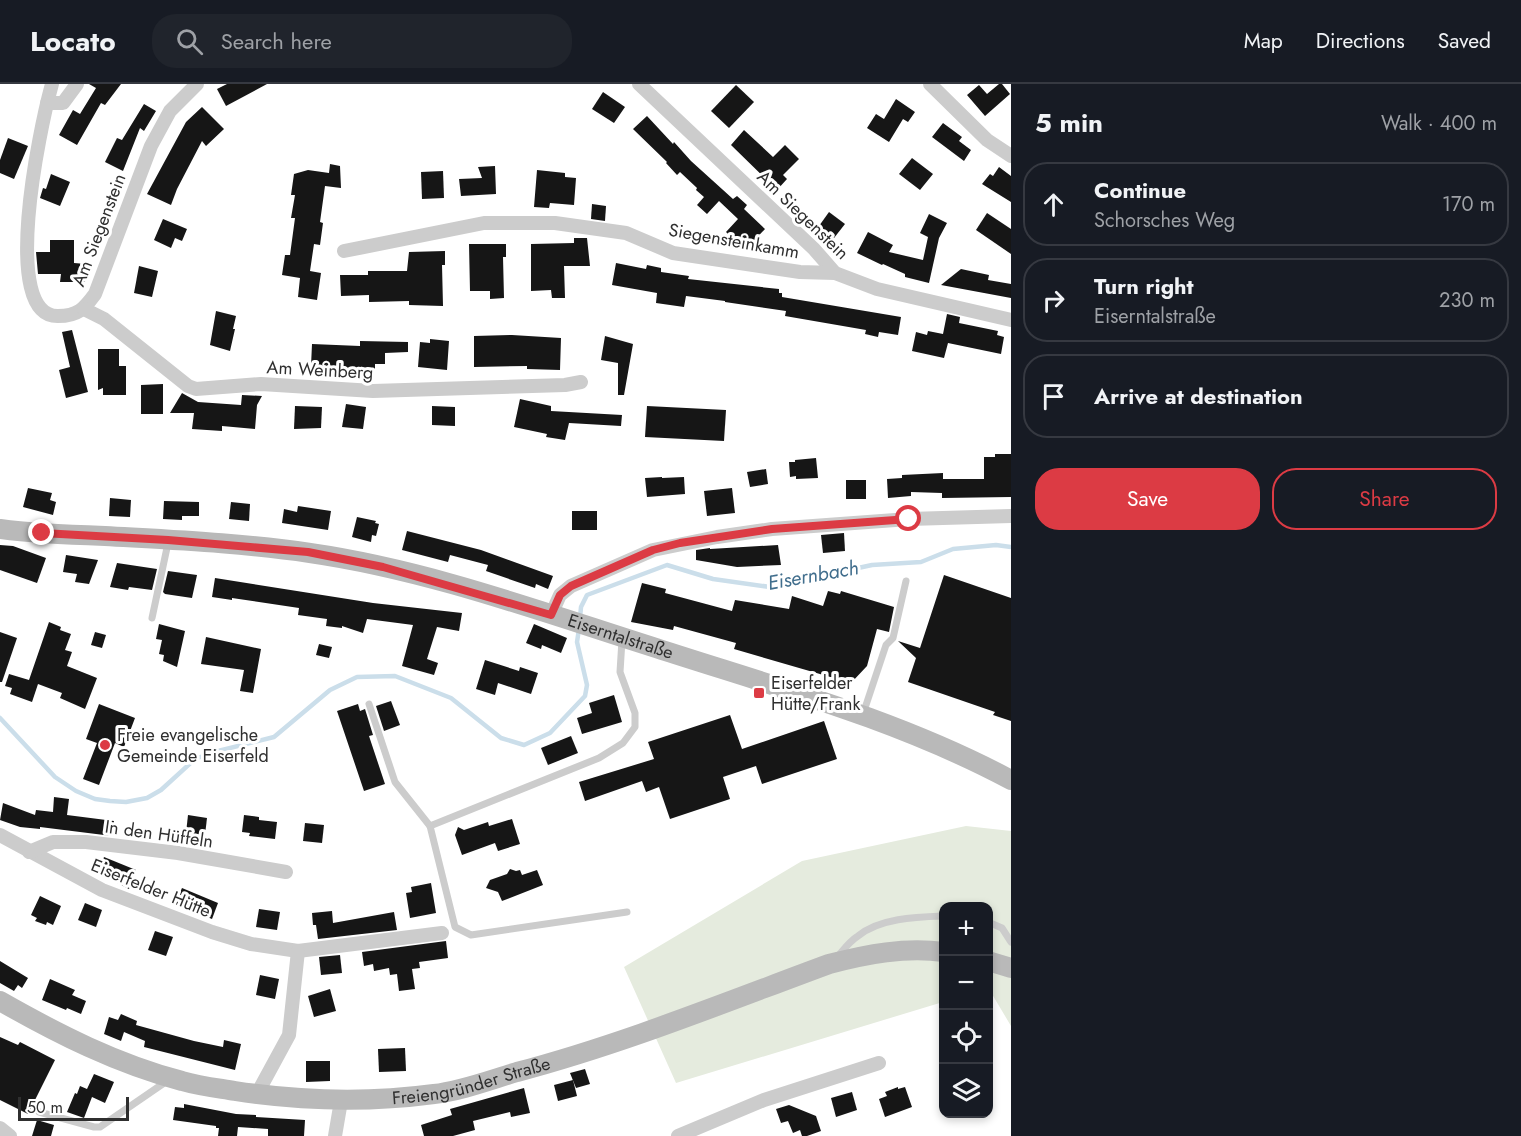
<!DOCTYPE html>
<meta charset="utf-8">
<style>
:root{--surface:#171b24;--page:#20242c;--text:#f1f3f6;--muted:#9ea1a6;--line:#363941;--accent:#dc3b44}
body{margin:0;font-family:Jost,sans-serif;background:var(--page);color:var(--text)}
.controls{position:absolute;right:18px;bottom:18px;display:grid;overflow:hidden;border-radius:12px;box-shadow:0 3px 9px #0003}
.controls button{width:54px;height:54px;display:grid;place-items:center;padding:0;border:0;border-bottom:2px solid var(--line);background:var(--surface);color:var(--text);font:30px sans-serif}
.scale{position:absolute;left:18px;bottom:15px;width:111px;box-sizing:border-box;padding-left:6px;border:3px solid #2f2f2f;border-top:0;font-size:16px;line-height:21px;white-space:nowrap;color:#2f2f2f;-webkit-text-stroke:4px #fff;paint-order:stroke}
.stop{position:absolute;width:18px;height:18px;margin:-14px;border:4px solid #dc3b44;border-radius:50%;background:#fff}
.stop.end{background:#dc3b44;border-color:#fff;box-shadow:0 2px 6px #0008}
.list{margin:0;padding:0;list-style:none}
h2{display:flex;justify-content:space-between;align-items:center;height:78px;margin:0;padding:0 24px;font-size:26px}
h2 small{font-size:20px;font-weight:400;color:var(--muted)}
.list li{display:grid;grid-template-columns:39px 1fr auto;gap:18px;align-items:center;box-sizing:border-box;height:84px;margin:0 12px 12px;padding:0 12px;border:2px solid var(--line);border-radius:24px}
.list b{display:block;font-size:22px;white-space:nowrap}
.list p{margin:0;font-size:20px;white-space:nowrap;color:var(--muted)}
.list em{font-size:20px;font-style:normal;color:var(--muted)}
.actions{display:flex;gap:12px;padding:18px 24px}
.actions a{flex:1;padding:14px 0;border:2px solid var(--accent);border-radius:24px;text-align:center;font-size:21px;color:var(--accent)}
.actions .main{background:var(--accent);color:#fff}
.icon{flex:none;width:33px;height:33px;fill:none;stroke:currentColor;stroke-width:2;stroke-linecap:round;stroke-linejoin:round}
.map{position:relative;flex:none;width:1011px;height:1052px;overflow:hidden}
header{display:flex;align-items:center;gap:36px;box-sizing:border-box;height:84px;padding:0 30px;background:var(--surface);border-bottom:2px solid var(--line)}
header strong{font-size:28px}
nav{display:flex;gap:33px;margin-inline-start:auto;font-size:21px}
.search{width:420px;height:54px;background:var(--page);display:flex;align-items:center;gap:15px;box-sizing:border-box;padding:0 21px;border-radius:24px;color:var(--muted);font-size:22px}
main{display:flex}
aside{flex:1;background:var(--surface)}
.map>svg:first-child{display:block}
.green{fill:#e5ebde}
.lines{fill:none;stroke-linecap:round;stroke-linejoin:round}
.stream{stroke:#cbdeea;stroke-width:4.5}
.building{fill:#161616}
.lane{stroke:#ccc;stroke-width:7}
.street{stroke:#ccc;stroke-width:14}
.secondary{stroke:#b9b9b9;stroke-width:20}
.route{stroke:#dc3b44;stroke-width:8}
.poi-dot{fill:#dc3b44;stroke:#fff;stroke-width:2}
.labels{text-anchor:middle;stroke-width:6;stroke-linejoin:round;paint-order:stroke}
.street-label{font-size:18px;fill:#2f2f2f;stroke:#fff}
.poi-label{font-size:18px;fill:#2f2f2f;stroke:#fff;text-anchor:start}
.water-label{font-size:20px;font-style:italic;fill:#416e8d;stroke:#fff}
</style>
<header>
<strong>Locato</strong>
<div class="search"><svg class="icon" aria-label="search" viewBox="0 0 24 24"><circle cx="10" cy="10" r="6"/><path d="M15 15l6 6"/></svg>Search here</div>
<nav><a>Map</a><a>Directions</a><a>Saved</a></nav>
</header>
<main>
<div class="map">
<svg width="1011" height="1052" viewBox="0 0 1011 1052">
<rect width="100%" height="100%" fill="#fff"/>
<path class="green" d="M966 742 1011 747V942L989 905 988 822H944L943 918 676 999 624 883 802 777Z"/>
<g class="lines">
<g class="stream">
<path d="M580 534 581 523 587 511 667 481 713 495 770 503 872 481 921 478 953 465 996 461 1011 463"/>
<path d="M0 634 55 693 76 707 95 715 110 717 126 718 147 714 161 706 195 675 214 668 274 653 330 606 357 593 395 592 451 614 501 654 524 661 550 649 585 612 587 601 577 558 579 545"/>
</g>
</g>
<g class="building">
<path d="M89 0H121L105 21 101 19 77 61 59 51 73 26 80 30 96 4Z"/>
<path d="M227 0H267L226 22 217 5Z"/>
<path d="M999 0H1002L1010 10 985 32 967 11 979 1 987 10Z"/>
<path d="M736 1 754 18 729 44 711 27Z"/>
<path d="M603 8 625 23 614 39 592 25Z"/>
<path d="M896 15 915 28 908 38 903 35 889 58 867 44 876 30 884 35Z"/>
<path d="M144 20 156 27 144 47 140 44 123 87 105 78 117 54 122 56Z"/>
<path d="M202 23 224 45 206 62 202 57 177 105 171 121 147 110 186 38Z"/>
<path d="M647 32 673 60 674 58 691 77 733 115 737 112 747 121 744 125 765 145 745 166 726 148 738 135 719 117 707 130 697 121 704 113 696 106 697 104 680 88 677 91 666 79 667 78 633 45Z"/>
<path d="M943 39 962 53 959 57 971 66 964 77 932 53Z"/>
<path d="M744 46 773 73 785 61 799 75 783 91 787 95 777 106 731 61Z"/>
<path d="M8 54 28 62 14 95 0 89V76Z"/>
<path d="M912 74 933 90 920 106 899 90Z"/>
<path d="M330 80 340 82 341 104 325 102 320 138 323 139 320 161 314 160 310 187 321 189 317 216 298 213 300 194 282 191 285 171H290L295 134H291L295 111H291L294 90 308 86 329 89Z"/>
<path d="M495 82 496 110 461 112 459 95 482 94 478 83Z"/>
<path d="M999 83 1011 92V118L982 100 990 90 993 92Z"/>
<path d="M537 86 565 89V93L576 94 574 121 550 119 549 124 534 123Z"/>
<path d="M443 87 444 114 422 115 421 88Z"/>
<path d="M51 90 70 98 60 122 40 114 43 104 46 105Z"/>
<path d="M592 120 606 122 605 137 591 135Z"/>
<path d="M829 128 845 140 834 154 819 142Z"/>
<path d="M987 129 1011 145V170L976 146Z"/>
<path d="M929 130 947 139 939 154 929 199 905 193V190L883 180 882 181 857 169 868 148 893 161 889 168 923 176 928 153 920 149Z"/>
<path d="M163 135 187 145 182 157 175 154 171 164 154 156Z"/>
<path d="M574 154H587L590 182H564L565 214H552L551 206 531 207V160L574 159Z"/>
<path d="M50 156H74V179L86 180 85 198H60L61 190H38L36 168H50Z"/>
<path d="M469 160H506V173H503L504 214 490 215V207H470Z"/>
<path d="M445 167V181H442L443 222 409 221V217L369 218V211L341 212 340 191H368V187H407L409 168Z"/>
<path d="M616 179 646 185 647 181 661 184V188L689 192 688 195 779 205V209H782V213L901 233 898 251 879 248 878 253 865 250 866 246 785 232 786 227 725 218V217L686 212 684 223 656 219 657 209 612 201Z"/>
<path d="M139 182 158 187 152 213 134 209Z"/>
<path d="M961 185 989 191 988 196 1011 200V214L941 201Z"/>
<path d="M216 227 236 232 233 245H235L230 267 210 261Z"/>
<path d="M947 230 960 233 959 239 998 247 997 251 1004 253 1001 270 948 259 944 274 912 267 916 248 927 251 928 247 943 250Z"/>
<path d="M72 246 88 308 66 314 59 286 70 283 62 248Z"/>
<path d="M512 251 561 254 560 286 527 285V282L474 283V252Z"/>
<path d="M605 252 633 260 624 311H618V279L601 276Z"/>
<path d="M430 255 449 257 447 286 418 283 420 258 430 259Z"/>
<path d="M360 257 408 258V268L385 269V280H375V290H369V294H349L350 286 327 285V282H311L312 260 360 262Z"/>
<path d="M98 265H119V282H126V311H103V304L98 306Z"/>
<path d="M163 300V330H141V301Z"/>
<path d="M182 309 198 318 241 321 242 311 262 312 257 321 255 345 222 342V347L192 345 194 329H170Z"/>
<path d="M520 315 551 322V327L622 331 621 342 569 339 565 356 546 353 547 350 514 343Z"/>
<path d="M346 320 366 323 363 345 342 343Z"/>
<path d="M295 322 322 323 321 344 294 345Z"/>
<path d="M432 322 455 323V342L432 341Z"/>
<path d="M647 322 726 326 724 357 645 353Z"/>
<path d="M995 370H1011V413L942 414V409L911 408V412L888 414 887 395 902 394V391L943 389V395H984V373H995Z"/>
<path d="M816 374 818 394 796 395V392L790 393 789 378H795V376Z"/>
<path d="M766 385 768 400 750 403 747 388Z"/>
<path d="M662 393V394L684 393 685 410 647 413 645 394Z"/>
<rect x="846" y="396" width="20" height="19"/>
<path d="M28 404 52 409 50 416 56 418 53 431 23 423Z"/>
<path d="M732 404 735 429 707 432 704 407Z"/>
<path d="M110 414 131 416 130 433 109 432Z"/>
<path d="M164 417 199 418V432H182V436L163 435Z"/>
<path d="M231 418 250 420 249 437 229 435Z"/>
<path d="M298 422 331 427 328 446 282 439 284 425 297 428Z"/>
<rect x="572" y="427" width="25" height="19"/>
<path d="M357 433 376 437 375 439 379 440 376 452 372 451 371 458 352 453Z"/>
<path d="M407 447 481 466 553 492 548 505 536 500 535 504 486 487 488 481 450 471 448 478 402 466Z"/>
<path d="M844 449 845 467 823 469 821 451Z"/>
<path d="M0 461 13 462 46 474 37 499 0 486Z"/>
<path d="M778 461 781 481 737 483 696 476V466L710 464V465Z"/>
<path d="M66 471 98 476 89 500 75 498 77 490 63 488Z"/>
<path d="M117 479 157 485 152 506 129 503 128 506 110 503Z"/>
<path d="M168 487 197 491 192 514 165 510 163 508Z"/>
<path d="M944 491 1011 514V637L993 631 995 628 908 598 916 574 898 557 920 564Z"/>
<path d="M215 494 373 519 462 529 459 547 437 543 427 575 438 579 434 591 402 582 413 541 367 535 363 549 342 542V544L326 542 327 535 298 531 299 524 232 514V516L212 513Z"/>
<path d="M642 499 666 505 665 509 732 527 735 516 789 525 792 512 823 522 828 507 840 510 841 507 894 523 889 548 877 545 867 582 851 599 734 565 736 559 674 542 673 546 631 538Z"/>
<path d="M49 538 61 543 60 546 71 550 65 566 72 568 67 582 97 594 85 625 60 614 62 609 38 600 32 618 10 610 12 604 5 602 9 590 29 596Z"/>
<path d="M159 540 185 547 177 583 163 577 164 571 159 570 162 556 156 555Z"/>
<path d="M534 540 567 554 561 569 542 561 541 565 526 559Z"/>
<path d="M0 548 17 554 2 598H0Z"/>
<path d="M95 548 106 551 102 564 91 561Z"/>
<path d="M206 553 261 565 253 609 240 607 244 586 201 580Z"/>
<path d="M319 560 332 563 329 574 316 571Z"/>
<path d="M485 576 519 587 520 583 538 589 531 610 498 599 495 611 476 605Z"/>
<path d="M614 611 622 638 582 650 577 634 592 629 589 619Z"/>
<path d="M391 617 400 641 384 647 376 622Z"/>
<path d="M99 620 135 634 124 663 115 659 99 701 83 695 97 659 86 655Z"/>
<path d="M358 620 360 627 365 625 373 651 369 652 385 700 364 707 337 627Z"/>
<path d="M730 631 742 665 824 637 837 675 762 700 756 682 723 693 730 715 670 735 659 703 646 708 642 697 585 717 579 698 654 675 648 658Z"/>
<path d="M571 652 578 669 548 681 541 664Z"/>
<path d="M54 713 69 715 67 731 114 737 112 752 40 743V745L20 743 0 736 3 719 35 731 36 726 53 728Z"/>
<path d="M188 731 207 734 205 751 186 749Z"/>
<path d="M244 731 259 733V736L277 738 275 755 249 752 250 749 242 748Z"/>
<path d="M512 735 520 760 498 767 495 759 462 771 455 751 458 743 464 746 488 738 489 742Z"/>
<path d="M305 739 324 741 322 759 303 757Z"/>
<path d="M104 773 136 786 129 805 98 789Z"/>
<path d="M510 785 516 787 520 786 522 791 537 786 543 801 502 817 498 808 486 804 490 796 507 790Z"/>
<path d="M431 799 436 829 410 834 406 809 412 808 411 803Z"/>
<path d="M182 804 218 819 212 835 175 820Z"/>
<path d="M40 812 61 822 53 841 47 838 46 841 35 837 37 834 31 831Z"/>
<path d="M85 819 102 826 96 843 78 836Z"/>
<path d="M259 825 280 828 277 846 256 843Z"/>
<path d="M332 827 333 839 394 828 397 846 318 855 316 841H313L312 829Z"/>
<path d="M155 847 173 853 166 872 148 866Z"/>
<path d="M446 857 448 874 419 878 420 884 412 885 415 905 399 907 397 890 390 891 389 884 374 887 373 880 364 882 362 868Z"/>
<path d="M340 871 342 889 321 891 319 873Z"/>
<path d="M0 877 28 894 22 904 18 901 14 907 0 899Z"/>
<path d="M260 891 279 895 275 915 256 911Z"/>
<path d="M50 895 75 906 72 911 86 917 81 930 67 924 66 926 42 916Z"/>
<path d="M330 905 336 927 314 933 308 912Z"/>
<path d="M121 930 137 937 136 941 194 957 223 963 224 956 241 960 235 986 144 963 145 957 124 948 121 957 104 950 109 933 118 936Z"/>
<path d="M0 953 18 961 20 958 55 976 28 1030 0 1016Z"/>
<path d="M405 964 406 987 379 988 378 965Z"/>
<path d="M306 977H330V997L306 998Z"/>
<path d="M585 985 590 1000 576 1004 570 989Z"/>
<path d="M94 990 114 998 105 1019 92 1013 84 1034 67 1028 75 1009 77 1010 80 1002 87 1005Z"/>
<path d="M573 996 577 1012 558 1017 554 1001Z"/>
<path d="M898 1003V1005L905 1003 912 1023 885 1033 879 1015 887 1012 885 1008Z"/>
<path d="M524 1004 530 1029 511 1033 510 1028 473 1037 475 1046 453 1052H424L421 1041 452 1031 450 1025Z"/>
<path d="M852 1008 857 1026 836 1033 831 1014Z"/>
<path d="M184 1020 236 1030 256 1031V1033L305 1036 304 1052H268V1045L238 1043 237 1052H218L219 1044H216V1042L173 1036 175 1023 184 1024Z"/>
<path d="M789 1021 816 1032 821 1047 807 1052H802L800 1046 793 1049 788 1037 781 1039 776 1025Z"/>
<path d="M37 1036 54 1041 51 1052H32Z"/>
</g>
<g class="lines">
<g class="lane">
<path d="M152 534 168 459"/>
<path d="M622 556 620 588 635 629V643L623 659 599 674 430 742 455 843 471 851 627 828"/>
<path d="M369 620 395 698 430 742"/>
<path d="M863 630 886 561 893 554 906 497"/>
<path d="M988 838 1002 844 1011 858"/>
<path d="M838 872C844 865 850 857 858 852 880 834 916 833 944 832"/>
<path d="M39 1028 94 1043H100L167 997"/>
</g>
<g class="street">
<path d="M52 0C39 47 0 233 58 232 78 232 84 225 95 210L151 62 170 27 197 0"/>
<path d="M639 0 814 165 835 189 877 205 1011 236"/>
<path d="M930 0 987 56 1011 72"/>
<path d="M47 19H63L77 0"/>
<path d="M344 167 484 139H555L626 149 673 169 800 188 835 189"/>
<path d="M84 225 104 235 188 302 196 305 261 300 373 307 565 301 581 298"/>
<path d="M551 531 560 511 571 502 653 466 717 453 772 445 909 435 1011 432"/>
<path d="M0 751 102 806 212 848 251 860 298 867 442 849"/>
<path d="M29 768 53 758H86L178 769 286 788"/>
<path d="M257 1010 289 951 298 867"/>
<path d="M0 1044 10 1052"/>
<path d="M335 1052 341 1017"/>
<path d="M678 1052 764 1016 879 979"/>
</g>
<g class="secondary">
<path id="s1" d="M0 445C35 450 70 451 105 452 173 456 243 459 310 469 428 486 542 528 656 564 776 603 899 636 1011 696"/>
<path d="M988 877 1011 884"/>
<path id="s2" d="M0 917C58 950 117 980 182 997 199 1002 217 1004 235 1007 301 1017 367 1019 434 1010 461 1007 490 996 517 988 623 960 726 918 829 880 868 870 904 863 944 868"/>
</g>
</g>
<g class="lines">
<path class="route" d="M42 449 168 456 308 468 383 483 551 531 560 511 571 502 653 466 680 459 772 445 909 435"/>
</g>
<g class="poi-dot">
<rect x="753" y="603" width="12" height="12" rx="3"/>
<circle cx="105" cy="661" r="6"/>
</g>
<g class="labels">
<g class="street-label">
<text transform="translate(803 131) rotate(44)" y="6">Am Siegenstein</text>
<text transform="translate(99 146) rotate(-69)" y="6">Am Siegenstein</text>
<text transform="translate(734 157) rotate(10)" y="6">Siegensteinkamm</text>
<text transform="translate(320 286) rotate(3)" y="6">Am Weinberg</text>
<text dy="6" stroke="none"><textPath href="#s1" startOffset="633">Eiserntalstraße</textPath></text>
<text transform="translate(159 750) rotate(8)" y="6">In den Hüffeln</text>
<text transform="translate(151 804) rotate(22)" y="6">Eiserfelder Hütte</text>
<text dy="6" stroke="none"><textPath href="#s2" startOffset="492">Freiengründer Straße</textPath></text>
</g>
<g class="poi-label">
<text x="771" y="605">Eiserfelder<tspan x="771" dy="21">Hütte/Frank</tspan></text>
<text x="117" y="657">Freie evangelische<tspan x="117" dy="21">Gemeinde Eiserfeld</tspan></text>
</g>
<g class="water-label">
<text transform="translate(813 491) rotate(-10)" y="7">Eisernbach</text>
</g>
</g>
</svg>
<div class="controls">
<button>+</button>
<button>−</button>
<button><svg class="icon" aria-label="locate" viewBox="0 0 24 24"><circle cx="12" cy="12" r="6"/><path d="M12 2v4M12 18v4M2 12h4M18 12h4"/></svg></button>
<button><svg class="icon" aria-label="layers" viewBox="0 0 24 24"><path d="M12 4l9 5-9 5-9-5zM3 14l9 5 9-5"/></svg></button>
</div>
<div class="scale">50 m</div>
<div class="stop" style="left:909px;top:435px"></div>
<div class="stop end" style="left:42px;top:449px"></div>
</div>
<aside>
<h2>5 min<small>Walk · 400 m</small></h2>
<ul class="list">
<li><svg class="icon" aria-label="ahead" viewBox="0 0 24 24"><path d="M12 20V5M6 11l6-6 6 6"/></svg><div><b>Continue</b><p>Schorsches Weg</p></div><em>170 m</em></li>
<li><svg class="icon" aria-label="right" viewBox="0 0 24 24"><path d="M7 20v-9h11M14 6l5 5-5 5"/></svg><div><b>Turn right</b><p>Eiserntalstraße</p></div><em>230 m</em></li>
<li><svg class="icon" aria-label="arrive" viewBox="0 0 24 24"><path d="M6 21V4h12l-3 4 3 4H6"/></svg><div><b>Arrive at destination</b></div></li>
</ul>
<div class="actions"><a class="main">Save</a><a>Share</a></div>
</aside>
</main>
